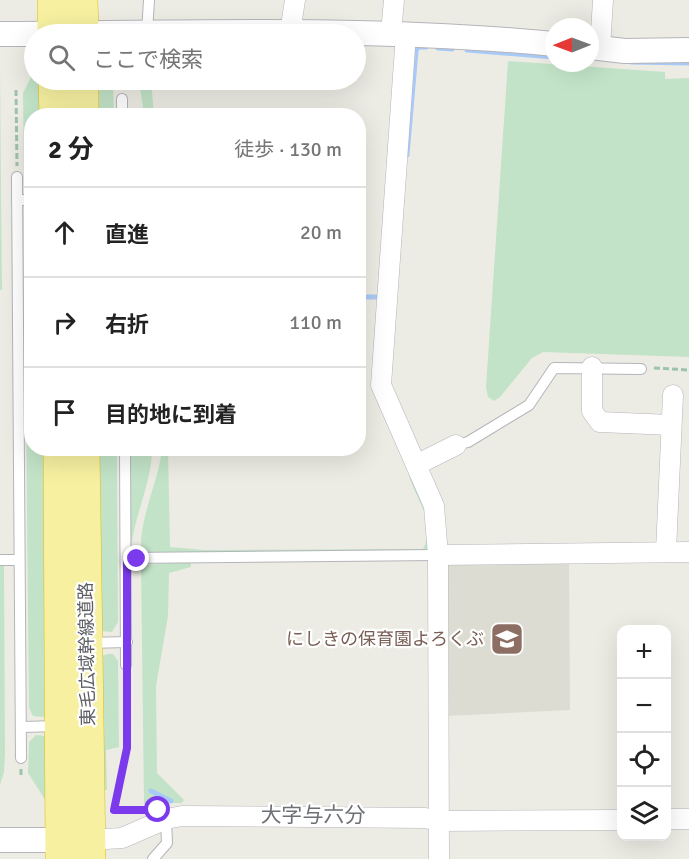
<!DOCTYPE html>
<html lang="ja">
<meta charset="utf-8">
<style>
:root{--surface:#fff;--page:#f2f2f2;--text:#222;--muted:#767676;--line:#e0e0e0}
body{margin:0;font-family:Signika,"Noto Sans JP",sans-serif;background:var(--page);color:var(--text)}
.controls{position:absolute;right:18px;bottom:18px;display:grid;overflow:hidden;border-radius:12px;box-shadow:0 6px 24px #0002}
.controls button{width:54px;height:54px;display:grid;place-items:center;padding:0;border:0;border-bottom:2px solid var(--line);background:var(--surface);color:var(--text);font:30px sans-serif}
.compass{position:absolute;left:545px;top:18px;width:54px;height:54px;border-radius:50%;background:var(--surface);box-shadow:0 6px 24px #0002;rotate:269deg}
.stop{position:absolute;width:18px;height:18px;margin:-14px;border:4px solid #7c3aed;border-radius:50%;background:#fff}
.stop.end{background:#7c3aed;border-color:#fff;box-shadow:0 2px 6px #0008}
.list{margin:0;padding:0;list-style:none}
h2{display:flex;justify-content:space-between;align-items:center;height:78px;margin:0;padding:0 24px;font-size:26px}
h2 small{font-size:20px;font-weight:400;color:var(--muted)}
.list li{display:grid;grid-template-columns:39px 1fr auto;gap:18px;align-items:center;box-sizing:border-box;height:90px;padding:0 24px;border-top:2px solid var(--line)}
.list b{display:block;font-size:22px;white-space:nowrap}
.list em{font-size:20px;font-style:normal;color:var(--muted)}
.icon{flex:none;width:33px;height:33px;fill:none;stroke:currentColor;stroke-width:2;stroke-linecap:round;stroke-linejoin:round}
.map{position:relative;flex:none;width:689px;height:859px;overflow:hidden}
.search{position:absolute;background:var(--surface);box-shadow:0 6px 24px #0002;left:24px;top:24px;width:342px;height:66px;display:flex;align-items:center;gap:15px;box-sizing:border-box;padding:0 21px;border-radius:33px;color:var(--muted);font-size:22px}
.panel{position:absolute;background:var(--surface);box-shadow:0 6px 24px #0002;left:24px;top:108px;width:342px;height:348px;border-radius:24px}
.map>svg:first-child{display:block}
.education{fill:#dddcd2}
.green{fill:#c2e3c7}
.lines{fill:none;stroke-linecap:round;stroke-linejoin:round}
.stream{stroke:#a9caf8;stroke-width:5}
.service-casing{stroke:#b4b5ba;stroke-width:12}
.minor-casing{stroke:#b4b5ba;stroke-width:21}
.tertiary-casing{stroke:#b4b5ba;stroke-width:26}
.trunk-casing{stroke:#dfbc12;stroke-width:34}
.path{stroke:#9cc3ad;stroke-width:3;stroke-dasharray:6 3;stroke-linecap:butt}
.service{stroke:#fff;stroke-width:10}
.minor{stroke:#fff;stroke-width:20}
.tertiary{stroke:#fff;stroke-width:24}
.trunk{stroke:#f6f0a0;stroke-width:33}
.route{stroke:#7c3aed;stroke-width:8}
.labels{text-anchor:middle;stroke-width:4.5;stroke-linejoin:round;paint-order:stroke}
.education-label{font-size:18px;fill:#785e54;stroke:#fff;text-anchor:end}
.street-label{font-size:18px;fill:#5c5e63;stroke:#fff}
.quarter-label{font-size:21px;fill:#6d7075;stroke:#fff}
</style>
<div class="map">
<svg width="689" height="859" viewBox="0 0 689 859">
<rect width="100%" height="100%" fill="#edece4"/>
<path class="education" d="M569 560 570 710 446 716 443 567 449 563Z"/>
<g class="green">
<path d="M508 61 665 72V79L689 78V357L543 352 532 358 500 397 494 401 488 397 486 387Z"/>
<path d="M0 69 2 290H0Z"/>
<path d="M34 71V80H45L46 115 32 116 31 189 24 184 23 93Z"/>
<path d="M91 80H109L113 85 114 115H92Z"/>
<path d="M139 80H151L154 115H144Z"/>
<path d="M31 211V283H25L24 219Z"/>
<path d="M31 313 32 448 52 449 45 717 33 716 29 708 25 314Z"/>
<path d="M92 449H117L118 622 112 632 100 631Z"/>
<path d="M130 449H152C152 482 135 514 131 547Z"/>
<path d="M162 449H168L170 547 204 550 423 549C440 518 407 491 408 466L427 508 429 550 141 553C139 517 158 484 162 449Z"/>
<path d="M191 562V567L169 573 168 616 156 686 157 773 184 800 182 803H159L148 807 144 803 141 565Z"/>
<path d="M0 566H4L5 754 4 772 0 785Z"/>
<path d="M108 654H113L118 661 119 747 106 750 107 790H98L101 656Z"/>
<path d="M36 735 47 736 46 801 28 773 29 742Z"/>
</g>
<g class="lines">
<g class="stream">
<path d="M438 48 452 49"/>
<path d="M467 50 554 57"/>
<path d="M631 62 689 63"/>
<path d="M407 155 416 51 418 47H426"/>
<path d="M358 297H378"/>
<path d="M151 791 171 801"/>
</g>
<defs>
<g id="service">
<path d="M147 33 149 0"/>
<path d="M122 99V116"/>
<path d="M17 177 21 758"/>
<path d="M17 200H32"/>
<path d="M456 445 468 442 529 405 554 368 641 369"/>
<path d="M125 448 126 665"/>
<path d="M127 558 438 555"/>
<path d="M0 560H19"/>
<path d="M88 643 127 642"/>
<path d="M22 727 58 726"/>
<path d="M153 859 167 843 166 819"/>
</g>
<g id="minor">
<path d="M290 33 295 0"/>
<path d="M391 33 394 0"/>
<path d="M406 34 381 385 434 506 438 555 439 859"/>
<path d="M600 48 603 0"/>
<path d="M592 367V411L600 422 671 425"/>
<path d="M416 465 456 445"/>
<path d="M666 551 673 395"/>
<path d="M438 555 689 552"/>
<path d="M666 819H689"/>
<path d="M89 840 122 838 166 819 182 816 425 818 439 821 622 820"/>
</g>
<g id="tertiary">
<path d="M0 34C184 33 370 26 554 44"/>
<path d="M590 47 625 51 689 50"/>
<path d="M0 840H79"/>
</g>
<g id="trunk">
<path d="M54 0V34"/>
<path d="M81 0 82 34"/>
<path d="M55 80 56 116"/>
<path d="M82 80V116"/>
<path d="M60 448 62 859"/>
<path d="M83 448 89 859"/>
</g>
</defs>
<use href="#service" class="service-casing"/>
<use href="#minor" class="minor-casing"/>
<use href="#tertiary" class="tertiary-casing"/>
<use href="#trunk" class="trunk-casing"/>
<g class="path">
<path d="M16 90 17 166"/>
<path d="M654 368 689 370"/>
<path d="M126 679 127 748 114 810 137 811"/>
<path d="M21 769V776"/>
</g>
<use href="#service" class="service"/>
<use href="#minor" class="minor"/>
<use href="#tertiary" class="tertiary"/>
<use href="#trunk" class="trunk"/>
</g>
<g class="lines">
<path class="route" d="M137 559 127 558V748L114 810H158"/>
</g>
<defs>
<symbol id="school-square" viewBox="-11 -11 22 22"><rect x="-9" y="-9" width="18" height="18" rx="4" fill="#8d6e63" stroke="#fff"/><path d="M0-5L7-2L0 1L-7-2ZM-4 1L0 2.5L4 1V4Q0 6-4 4Z" fill="#fff"/></symbol>
</defs>
<g fill-rule="evenodd">
<use href="#school-square" x="488" y="620" width="38" height="38"/>
</g>
<g class="labels">
<g class="education-label">
<text x="484" y="645">にしきの保育園よろくぶ</text>
</g>
<g class="street-label">
<text transform="translate(87 654) rotate(-91)" y="6">東毛広域幹線道路</text>
</g>
<g class="quarter-label">
<text x="313" y="822">大字与六分</text>
</g>
</g>
</svg>
<div class="controls">
<button>+</button>
<button>−</button>
<button><svg class="icon" aria-label="locate" viewBox="0 0 24 24"><circle cx="12" cy="12" r="6"/><path d="M12 2v4M12 18v4M2 12h4M18 12h4"/></svg></button>
<button><svg class="icon" aria-label="layers" viewBox="0 0 24 24"><path d="M12 4l9 5-9 5-9-5zM3 14l9 5 9-5"/></svg></button>
</div>
<svg class="compass" viewBox="-18 -18 36 36"><path d="M0-13l5 13h-10z" fill="#e53935"/><path d="M0 13l5-13h-10z" fill="#767676"/></svg>
<div class="stop" style="left:158px;top:810px"></div>
<div class="stop end" style="left:137px;top:559px"></div>
<div class="search"><svg class="icon" aria-label="search" viewBox="0 0 24 24"><circle cx="10" cy="10" r="6"/><path d="M15 15l6 6"/></svg>ここで検索</div>
<section class="panel">
<h2>2 分<small>徒歩 · 130 m</small></h2>
<ul class="list">
<li><svg class="icon" aria-label="ahead" viewBox="0 0 24 24"><path d="M12 20V5M6 11l6-6 6 6"/></svg><div><b>直進</b></div><em>20 m</em></li>
<li><svg class="icon" aria-label="right" viewBox="0 0 24 24"><path d="M7 20v-9h11M14 6l5 5-5 5"/></svg><div><b>右折</b></div><em>110 m</em></li>
<li><svg class="icon" aria-label="arrive" viewBox="0 0 24 24"><path d="M6 21V4h12l-3 4 3 4H6"/></svg><div><b>目的地に到着</b></div></li>
</ul>
</section>
</div>
